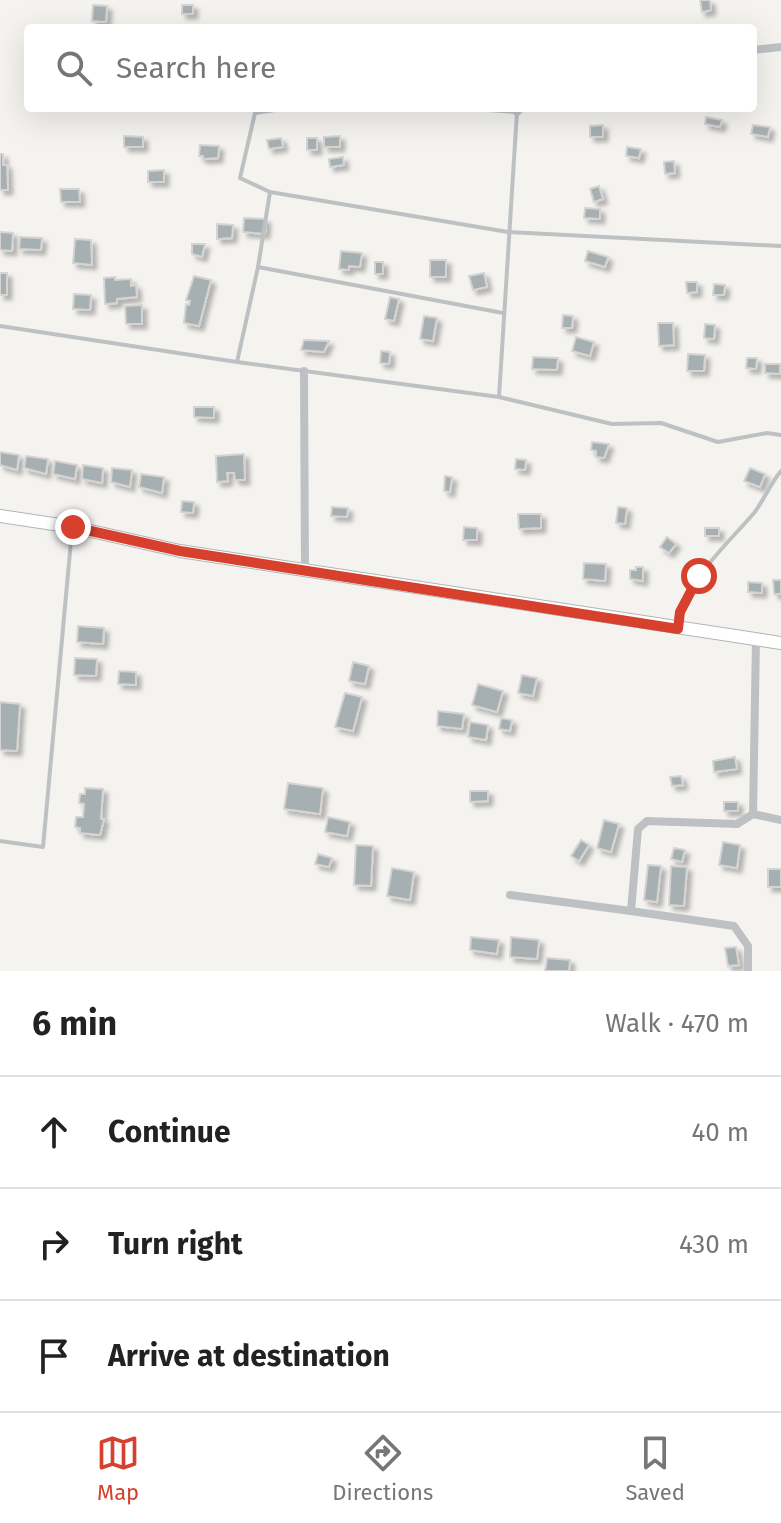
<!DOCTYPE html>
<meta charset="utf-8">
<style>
:root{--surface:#fff;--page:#f2f2f2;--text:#222;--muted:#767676;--line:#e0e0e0;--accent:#d6402d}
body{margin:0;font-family:"Fira Sans",sans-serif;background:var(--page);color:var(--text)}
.stop{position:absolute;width:24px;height:24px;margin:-18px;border:6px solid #d6402d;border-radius:50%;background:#fff}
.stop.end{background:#d6402d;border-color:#fff;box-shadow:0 2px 8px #0008}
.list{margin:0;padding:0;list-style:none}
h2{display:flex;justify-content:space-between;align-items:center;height:104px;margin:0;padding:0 32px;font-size:34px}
h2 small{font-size:26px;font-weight:400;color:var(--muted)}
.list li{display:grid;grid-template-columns:52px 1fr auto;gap:24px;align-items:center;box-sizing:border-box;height:112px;padding:0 32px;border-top:2px solid var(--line)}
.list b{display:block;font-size:30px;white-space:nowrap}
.list em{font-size:26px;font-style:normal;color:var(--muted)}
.icon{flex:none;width:44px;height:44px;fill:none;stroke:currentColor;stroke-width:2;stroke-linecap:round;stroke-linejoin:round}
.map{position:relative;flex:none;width:781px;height:971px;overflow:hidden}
.search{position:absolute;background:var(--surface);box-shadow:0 8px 32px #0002;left:24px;right:24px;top:24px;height:88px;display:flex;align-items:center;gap:20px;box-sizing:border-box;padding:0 28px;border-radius:8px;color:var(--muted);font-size:30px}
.sheet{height:440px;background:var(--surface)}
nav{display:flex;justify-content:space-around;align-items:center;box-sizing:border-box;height:112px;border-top:2px solid var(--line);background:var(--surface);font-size:22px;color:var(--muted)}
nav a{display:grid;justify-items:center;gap:4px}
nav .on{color:var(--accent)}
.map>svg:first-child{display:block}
.building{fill:#a6afb2;stroke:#d5d4d3;stroke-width:2;filter:url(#shadow)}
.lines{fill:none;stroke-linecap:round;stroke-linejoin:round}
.secondary-casing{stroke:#afb5b8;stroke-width:14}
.service{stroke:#bdc1c4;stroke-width:4}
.minor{stroke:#bdc1c4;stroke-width:8}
.secondary{stroke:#fff;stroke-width:12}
.route{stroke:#d6402d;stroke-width:10}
</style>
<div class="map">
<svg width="781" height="971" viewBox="0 0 781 971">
<defs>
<filter id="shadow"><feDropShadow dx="4.5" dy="4.5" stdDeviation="2" flood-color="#0004"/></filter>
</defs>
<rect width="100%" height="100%" fill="#f4f3f0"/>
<g class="building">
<path d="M700 0H710L711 10 702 12Z"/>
<path d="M93 5 107 6 106 22 92 21Z"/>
<rect x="182" y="5" width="11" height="9"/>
<path d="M706 117 722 120 720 127 705 124Z"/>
<path d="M603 125V137H590V126Z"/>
<path d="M753 125 770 127 768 137 751 134Z"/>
<path d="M124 136 143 137V147H124Z"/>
<path d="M340 136V147H324V137Z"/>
<path d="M281 138 283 147 269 149 267 140Z"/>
<rect x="307" y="138" width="10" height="12"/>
<path d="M200 145 219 146 218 158 203 159V156H199Z"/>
<path d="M627 147 641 149 639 158 626 156Z"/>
<path d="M0 154H3V165H7L8 190H0Z"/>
<path d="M343 157 344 165 330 167 329 159Z"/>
<path d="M674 161 675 173 665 174 664 162Z"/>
<path d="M164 170V182H148V171Z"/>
<path d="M599 186 603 199 594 202 590 189Z"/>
<path d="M60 189H79L80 202H61Z"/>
<path d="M585 208 600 209V219L584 218Z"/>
<path d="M244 218 266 219 265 234 243 232Z"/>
<path d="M217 224 233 225 232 238 217 239Z"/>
<path d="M0 232 13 233 12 251 0 250Z"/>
<path d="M20 237 42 238 41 250 19 249Z"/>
<path d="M75 239 91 240 92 265 73 263Z"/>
<path d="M192 244H205L202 257 192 254Z"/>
<path d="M341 251 362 253 360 267 349 266V270L339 269Z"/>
<path d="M588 251 608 257 605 267 585 261Z"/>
<rect x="430" y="260" width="16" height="17"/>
<rect x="375" y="262" width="8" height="12"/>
<rect x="0" y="273" width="7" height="22"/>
<path d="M484 273 487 287 473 290 469 276Z"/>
<path d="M194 276 211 280 199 326 184 323 186 304 189 305 190 301 186 300Z"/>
<path d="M115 277V280L131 279V286L136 285 137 297 117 299V303L105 304 104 278Z"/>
<path d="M686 282H697V292L687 293Z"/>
<path d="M714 284 725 285 724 295H713Z"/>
<path d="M74 294 91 295 90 310 73 309Z"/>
<path d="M390 297 399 299 394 321 385 319Z"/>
<path d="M142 305V324H126L125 306Z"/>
<path d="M563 315 573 316 572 328H562Z"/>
<path d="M424 316 437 318 433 341 420 339Z"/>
<path d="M658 323H673L674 345 659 346Z"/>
<path d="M705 324 715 325 714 339 704 338Z"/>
<path d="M576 337 594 342 590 356 572 351Z"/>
<path d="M304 340 329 341 324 352 301 350Z"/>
<path d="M381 351 390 352 389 364 380 363Z"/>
<path d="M688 354 705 355 704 371H687Z"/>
<path d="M533 357 558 358 557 370 532 369Z"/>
<path d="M747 358H757L756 369 746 368Z"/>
<path d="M765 364H780V374L765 373Z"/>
<path d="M194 407H214V418L194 417Z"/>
<path d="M592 442 609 444 604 458 596 457V451L591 450Z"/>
<path d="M0 452 19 455 17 470 0 465Z"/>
<path d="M244 454 245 480H235L234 473H227L228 481 217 482 216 456Z"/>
<path d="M26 456 48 459 46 474 24 468Z"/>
<path d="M516 459 526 460 525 470 515 469Z"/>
<path d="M55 461 77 465 75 479 53 474Z"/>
<path d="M83 465 103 468 102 483 82 479Z"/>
<path d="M112 468 132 470 130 487 111 482Z"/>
<path d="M750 468 765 474 760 487 744 481Z"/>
<path d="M141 474 164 477 162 493 139 487Z"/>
<path d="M445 476 452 477 450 492 444 491Z"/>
<path d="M182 501 194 502 193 513 181 512Z"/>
<path d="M332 507 348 508 347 517 331 516Z"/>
<path d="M618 507 627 508 625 524 616 523Z"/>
<path d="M518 514H541V528L519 529Z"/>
<path d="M464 527 477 528V540H463Z"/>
<rect x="705" y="528" width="14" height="8"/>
<path d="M667 537 676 544 669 553 660 547Z"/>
<path d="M584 563 606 564 605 581 583 579Z"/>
<path d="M636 567H643V581L630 579V570H636Z"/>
<path d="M773 580H781V594H774Z"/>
<path d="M748 582 762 583V593L748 592Z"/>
<path d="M78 626 104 628 103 644 77 642Z"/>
<path d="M75 658 97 659 96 676 74 675Z"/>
<path d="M353 662 369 666 365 684 349 681Z"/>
<path d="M119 671 136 672V685L118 684Z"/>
<path d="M522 675 537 678 533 696 518 693Z"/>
<path d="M478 684 503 691 497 712 472 705Z"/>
<path d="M345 693 362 697 353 731 335 727Z"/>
<path d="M0 702 20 704 17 751 0 750Z"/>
<path d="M438 711 464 714 462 729 437 726Z"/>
<path d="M501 718 512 720 510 731 499 729Z"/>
<path d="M470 722 488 725 486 740 468 737Z"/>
<path d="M735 757 737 769 714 772 713 761Z"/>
<path d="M681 776 683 785 672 786 670 777Z"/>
<path d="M288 783 323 788 320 814 284 809Z"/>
<path d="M85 788 103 789 101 819H104L100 835 80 833V828L75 827 76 817H83L84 804 79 803 80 794H85Z"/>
<path d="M470 791H488V801L470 802Z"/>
<rect x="724" y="802" width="14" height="9"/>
<path d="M328 817 350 822 347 836 325 832Z"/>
<path d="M604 820 619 824 611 852 597 848Z"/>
<path d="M581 840 589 845 579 861 571 856Z"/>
<path d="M723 842 740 845 737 868 719 865Z"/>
<path d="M356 845 373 846 371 886 354 885Z"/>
<path d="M674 848 685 850 682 862 671 859Z"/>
<path d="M318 854 332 858 329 867 315 864Z"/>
<path d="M648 865 661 866 657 902 644 900Z"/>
<path d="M671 866 687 867 684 906 669 905Z"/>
<path d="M392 868 414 872 410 900 387 896Z"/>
<rect x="768" y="869" width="13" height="18"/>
<path d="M471 937 499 940 497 954 470 950Z"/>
<path d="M511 937 539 940 537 959 510 957Z"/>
<path d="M736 947 739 965 728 966 725 948Z"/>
<path d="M547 958 570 960 569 971H545Z"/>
</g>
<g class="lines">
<defs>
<path id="secondary" d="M0 516 73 527 180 551 781 643"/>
</defs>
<use href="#secondary" class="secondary-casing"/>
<g class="service">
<path d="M288 108 255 113 240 178 270 192 508 232 781 246"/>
<path d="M258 267 503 313"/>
<path d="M0 326 237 362 499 397 517 112 458 108"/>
<path d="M237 362 258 267 270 192"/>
<path d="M499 397 612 424 661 423 718 442 767 433 781 435"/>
<path d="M679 626C685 580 725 547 754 513 764 500 770 484 781 471"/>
<path d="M0 841 43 847 72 530"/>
</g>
<g class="minor">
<path d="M753 50 781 47"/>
<path d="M517 112 521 108"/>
<path d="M304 371 305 570"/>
<path d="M753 814 781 820"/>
<path d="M510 895 631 911"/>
<path d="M748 971V946L734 926 631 911 638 829 647 821 737 824 753 814 756 639"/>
</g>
<use href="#secondary" class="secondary"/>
</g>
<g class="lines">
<path class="route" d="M73 527 180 551 678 629 680 612 699 576"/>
</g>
</svg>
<div class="stop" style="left:699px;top:576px"></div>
<div class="stop end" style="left:73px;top:527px"></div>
<div class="search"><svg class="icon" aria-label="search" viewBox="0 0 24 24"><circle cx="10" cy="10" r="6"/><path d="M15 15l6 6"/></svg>Search here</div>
</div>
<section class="sheet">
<h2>6 min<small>Walk · 470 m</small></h2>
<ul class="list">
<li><svg class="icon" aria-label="ahead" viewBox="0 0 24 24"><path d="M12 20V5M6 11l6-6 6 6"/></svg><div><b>Continue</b></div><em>40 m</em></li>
<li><svg class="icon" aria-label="right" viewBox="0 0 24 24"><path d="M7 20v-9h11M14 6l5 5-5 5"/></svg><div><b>Turn right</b></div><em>430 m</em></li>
<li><svg class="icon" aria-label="arrive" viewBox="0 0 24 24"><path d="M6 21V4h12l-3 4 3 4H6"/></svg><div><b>Arrive at destination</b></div></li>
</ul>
</section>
<nav>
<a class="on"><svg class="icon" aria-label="map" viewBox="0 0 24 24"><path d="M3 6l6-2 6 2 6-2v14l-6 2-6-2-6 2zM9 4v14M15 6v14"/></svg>Map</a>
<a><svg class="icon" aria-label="directions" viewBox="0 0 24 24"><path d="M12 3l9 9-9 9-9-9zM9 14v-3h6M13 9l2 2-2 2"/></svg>Directions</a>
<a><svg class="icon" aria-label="saved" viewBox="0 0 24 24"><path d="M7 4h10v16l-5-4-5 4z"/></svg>Saved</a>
</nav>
